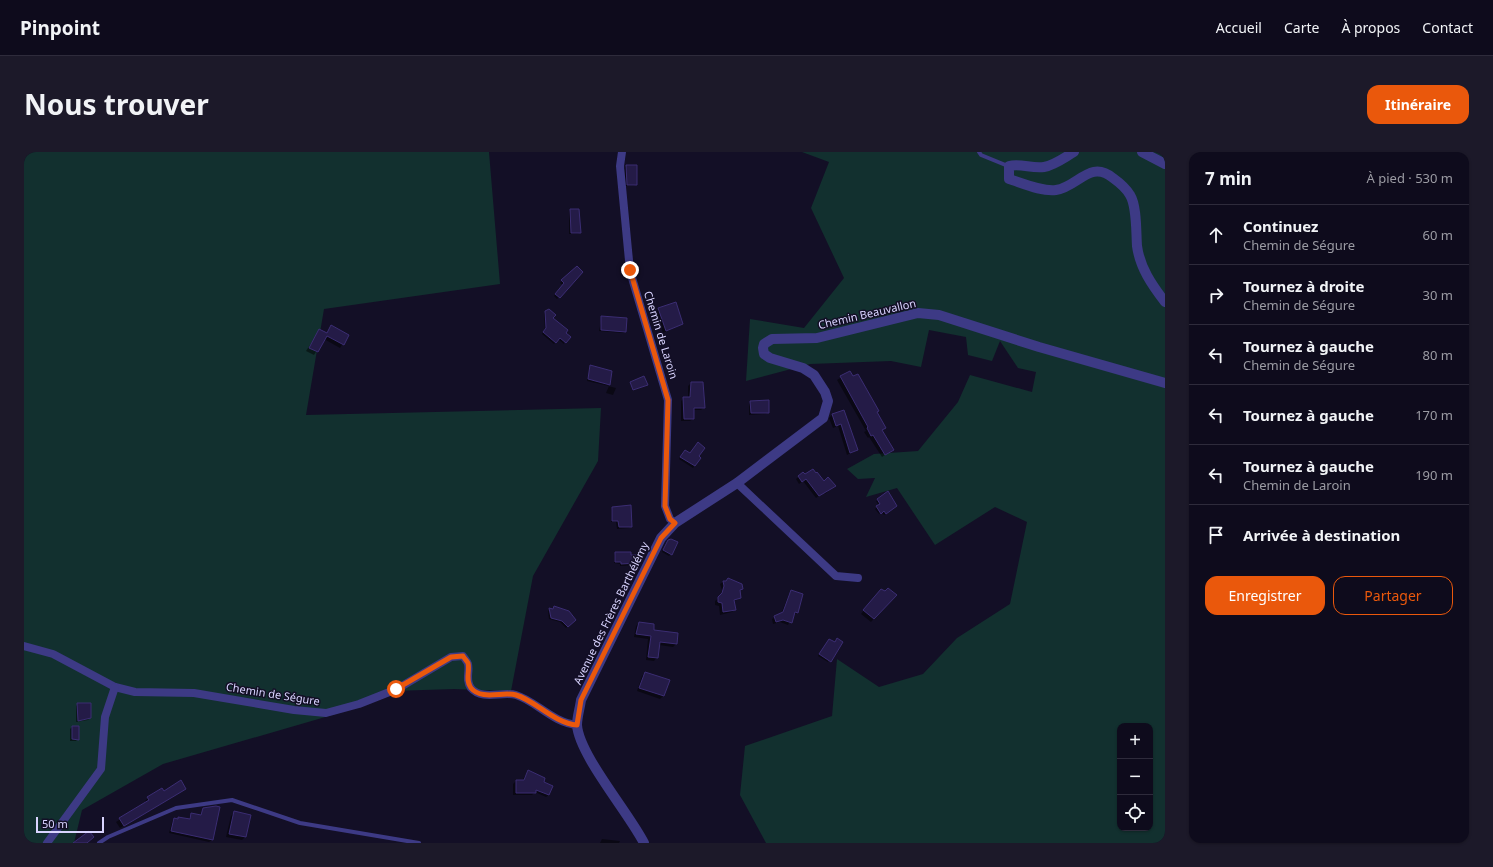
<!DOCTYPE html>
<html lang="fr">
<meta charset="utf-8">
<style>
:root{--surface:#0e0b1c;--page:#1c1929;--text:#f1f3f6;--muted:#9b9ba3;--line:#2e2b3b;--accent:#ea580c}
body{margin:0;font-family:"Noto Sans",sans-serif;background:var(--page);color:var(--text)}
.controls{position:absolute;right:12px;bottom:12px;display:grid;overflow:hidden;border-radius:8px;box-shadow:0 1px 3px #0004}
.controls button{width:36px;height:36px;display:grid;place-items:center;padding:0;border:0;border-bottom:1px solid var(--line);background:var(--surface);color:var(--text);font:20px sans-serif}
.scale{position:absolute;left:12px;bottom:10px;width:68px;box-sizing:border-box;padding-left:4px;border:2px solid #d9d4ff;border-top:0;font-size:11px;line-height:14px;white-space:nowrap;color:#d9d4ff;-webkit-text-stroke:3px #130f26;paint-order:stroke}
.stop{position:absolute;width:12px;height:12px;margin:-9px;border:3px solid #ea580c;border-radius:50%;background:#fff}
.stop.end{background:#ea580c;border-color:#fff;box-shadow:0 1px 4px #0008}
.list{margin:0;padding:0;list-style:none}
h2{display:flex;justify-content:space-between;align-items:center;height:52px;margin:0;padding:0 16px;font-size:17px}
h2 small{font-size:13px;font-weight:400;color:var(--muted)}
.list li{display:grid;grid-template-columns:26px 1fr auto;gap:12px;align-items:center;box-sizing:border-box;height:60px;padding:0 16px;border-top:1px solid var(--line)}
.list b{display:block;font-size:15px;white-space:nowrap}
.list p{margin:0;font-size:13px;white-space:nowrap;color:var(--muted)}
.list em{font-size:13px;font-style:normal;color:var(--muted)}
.actions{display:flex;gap:8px;padding:12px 16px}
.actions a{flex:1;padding:9px 0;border:1px solid var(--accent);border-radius:12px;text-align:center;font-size:14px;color:var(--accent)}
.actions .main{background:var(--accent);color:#fff}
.icon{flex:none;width:22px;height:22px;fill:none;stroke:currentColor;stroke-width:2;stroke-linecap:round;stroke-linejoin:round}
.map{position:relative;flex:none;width:1141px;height:691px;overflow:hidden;border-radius:12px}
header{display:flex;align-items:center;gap:24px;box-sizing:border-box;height:56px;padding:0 20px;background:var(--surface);border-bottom:1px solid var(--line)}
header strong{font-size:19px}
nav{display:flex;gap:22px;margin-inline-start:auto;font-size:14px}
.intro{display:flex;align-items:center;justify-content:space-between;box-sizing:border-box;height:96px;padding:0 24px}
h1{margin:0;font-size:28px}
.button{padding:10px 18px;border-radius:12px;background:var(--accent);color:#fff;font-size:14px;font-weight:700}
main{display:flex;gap:24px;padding:0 24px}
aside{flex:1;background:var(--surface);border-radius:12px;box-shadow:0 1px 3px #0004}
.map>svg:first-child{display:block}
.green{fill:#12302f;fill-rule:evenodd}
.shadow{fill:#0007}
.building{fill:#241b47;stroke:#3b2d73}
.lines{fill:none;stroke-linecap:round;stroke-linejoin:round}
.service{stroke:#3d3a85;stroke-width:4}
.minor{stroke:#3d3a85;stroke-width:8}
.tertiary{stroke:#3d3a85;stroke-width:10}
.route{stroke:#ea580c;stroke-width:5}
.labels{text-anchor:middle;stroke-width:3;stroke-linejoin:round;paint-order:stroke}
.street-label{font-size:11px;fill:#d9d4ff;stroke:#130f26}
</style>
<header>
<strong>Pinpoint</strong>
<nav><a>Accueil</a><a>Carte</a><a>À propos</a><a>Contact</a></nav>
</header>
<div class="intro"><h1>Nous trouver</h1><a class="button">Itinéraire</a></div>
<main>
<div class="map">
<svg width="1141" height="691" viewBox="0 0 1141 691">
<rect width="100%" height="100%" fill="#130f26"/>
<g class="green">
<path d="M0 0H465L476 132 300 157 282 263 577 256 574 309 509 424 487 539 430 537 369 539 315 561 139 612 58 658 50 691H0Z"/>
<path d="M778 0H1141V691H742L716 643 721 594 808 564 813 507 855 535 899 522 933 486 986 452 1003 370 971 355 911 393 873 336 842 345 851 326 834 327 823 317 850 302 894 299 934 250 946 223 1008 240 1012 220 994 216 976 189 968 209 944 203 942 185 905 178 897 215 867 209 786 212 722 229 726 167 780 176 820 126 787 56 805 10ZM1096 574H1126V676H1096Z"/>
</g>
<g class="shadow">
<path d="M602 14 612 32 610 34H602L600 16Z"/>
<path d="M546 58 556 80 554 82H545V60Z"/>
<path d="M553 115 558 120 533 147 530 144 539 133 536 131Z"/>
<path d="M635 157 658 172 639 181 632 160Z"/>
<path d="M521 160 541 181 540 192 534 187 530 192 518 182 521 178 520 162Z"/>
<path d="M578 165 601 180 599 181 575 179Z"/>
<path d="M308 174 324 183 316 196 300 187 290 203 282 199 295 179 302 182Z"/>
<path d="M567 215 585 232 584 234 592 236 589 243 582 241 585 234 563 229Z"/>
<path d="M826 220 861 276 858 279 869 297 858 305 845 285 844 286 840 280 842 279 813 228Z"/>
<path d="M667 231 680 255 677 258H669V267L666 269H657V249L660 246H664V234Z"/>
<path d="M727 250 744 260 742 262 725 263V252Z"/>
<path d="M819 259 833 297 823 303 814 274 809 276 805 266 808 263Z"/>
<path d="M659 301 666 302 676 306 669 316 655 307Z"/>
<path d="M779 321 781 323 810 334 801 342 800 340 792 346 779 329 775 332 772 327Z"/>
<path d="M864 341 871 355 860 363 858 360 855 362 851 357 855 354 852 349Z"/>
<path d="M588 356 607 374 605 376 593 377 592 370H587V358Z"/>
<path d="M642 391 647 402 645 404 638 400Z"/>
<path d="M592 401 606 404 613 411 611 413 596 414V412L590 411V403Z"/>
<path d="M699 430 718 437 715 440 716 446 709 450 711 457 708 460 696 463 695 454 691 453V449L696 445 698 438 696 432Z"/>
<path d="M768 439 776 451 773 461 769 463 764 473 756 470 749 472 748 467 757 462 765 442Z"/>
<path d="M854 441 871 443 847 470 837 462Z"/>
<path d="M530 455 551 468 542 476 536 470 525 467 524 459Z"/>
<path d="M615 471 628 479 652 492 649 495 635 493 633 505 630 509 622 508 624 487 610 485 612 474Z"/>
<path d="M804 489 810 491 804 510 794 504Z"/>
<path d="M621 521 639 544 636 547 613 539 618 524Z"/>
<path d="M54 552 66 566 64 568 52 570V554Z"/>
<path d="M48 575 54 587 52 589H46V577Z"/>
<path d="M504 619 518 630 525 643 522 645 511 640 508 643H489V632L492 629H498Z"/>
<path d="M161 637 96 676 92 670 122 651 121 649 124 646Z"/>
<path d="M179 657 188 688 185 690 145 681 148 670 150 667 155 666 164 668 167 662 175 664Z"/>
<path d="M210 661 226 664 221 685 218 688 202 685 207 664Z"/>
<path d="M578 687 596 689 595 691H576Z"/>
</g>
<g class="building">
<path d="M602 13H613V33H603Z"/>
<path d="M546 57H555L557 81H547Z"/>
<path d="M553 114 559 120 536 146 531 142 540 131 537 128Z"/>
<path d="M652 150 659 172 642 179 634 156Z"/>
<path d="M525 157 532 163 529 166 544 178 542 181 547 185 542 191 536 186 532 191 519 180 522 176 521 159Z"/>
<path d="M577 164 603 166 602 180 577 178Z"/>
<path d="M307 173 325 183 320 193 303 184 294 200 285 196 295 177 303 181Z"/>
<path d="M566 213 588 219 586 233 564 227Z"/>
<path d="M826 219 829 224 834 222 855 259 853 260 862 276 858 278 870 298 861 303 849 283 847 284 843 276 844 275 816 224Z"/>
<path d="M620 224 624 233 609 238 606 230Z"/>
<path d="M667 230H679L681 256H670V267H660L659 245H666Z"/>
<path d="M745 248V261H727L726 249Z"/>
<path d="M820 258 834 298 826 301 817 272 812 274 808 262Z"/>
<path d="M674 290 681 296 675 304 677 306 671 314 656 305 661 298 666 301Z"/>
<path d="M789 317 792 321 793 320 800 329 804 325 812 334 795 344 782 327 778 330 774 324 779 320 781 322Z"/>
<path d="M864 339 873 354 862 362 860 359 857 362 852 354 856 352 853 347Z"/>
<path d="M607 353 608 375H595L594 369H588V355Z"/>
<path d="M647 387 654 390 648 403 639 398 644 388Z"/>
<path d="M591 400H607V403H614V411L597 412V410H591Z"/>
<path d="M704 426 718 432 719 437 716 438 717 446 710 448 712 458 699 460 698 451 694 450V445L698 441 700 434 699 429H702Z"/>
<path d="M864 436 873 443 850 467 839 458 857 437 861 439Z"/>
<path d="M767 438 779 442 774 461 771 460 768 471 759 468 752 470 750 464 759 460Z"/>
<path d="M530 454 545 459 552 468 544 475 538 469 527 466 525 456 529 457Z"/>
<path d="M615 470 630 472V478L654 481 653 492 636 490 634 506 624 505 627 484 612 482Z"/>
<path d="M813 486 819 490 807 510 795 502 805 487 811 490Z"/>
<path d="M621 520 646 528 640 544 615 536Z"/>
<path d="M53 551H67V566L54 569Z"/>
<path d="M48 574H55V588L48 587Z"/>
<path d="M504 618 521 626 520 630 529 634 525 643 512 638V641H492V628H500Z"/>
<path d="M157 628 162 637 100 674 95 666 125 648 123 645 138 636 140 639Z"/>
<path d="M192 654 196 655 189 688 147 679 150 666 154 667V665L166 667 167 661 177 663 179 656Z"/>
<path d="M210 659 227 663 222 685 205 682Z"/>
<path d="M65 679 70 685 63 691H49Z"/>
</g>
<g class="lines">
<g class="service">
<path d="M955 0 957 3 984 14"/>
<path d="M75 691 84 685 152 656 208 648 276 671 395 691"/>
</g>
<g class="minor">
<path d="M598 0 596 14 606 119 644 248 641 354 646 367 651 371"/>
<path d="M713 331 812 424 834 426"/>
<path d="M0 494 29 502 91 535 111 540 170 541 270 558 302 561 335 552 373 537 427 505 439 504C440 506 443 509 444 512 446 519 441 528 447 536 458 549 479 539 492 543 512 549 529 571 553 573"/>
<path d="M23 691 77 617 81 565 91 535"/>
</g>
<g class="tertiary">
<path d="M1050 0C1041 5 1031 13 1020 15 1008 17 997 11 985 14V27C998 31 1018 40 1032 38 1054 35 1066 7 1089 26 1096 31 1102 36 1106 43 1113 54 1112 80 1113 94 1116 116 1128 133 1141 150"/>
<path d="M1118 0 1141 12"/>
<path d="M620 691C605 661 555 603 553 573 553 565 556 556 557 548L637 386 651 371 713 331 799 266 804 249 801 240 790 223 779 216 746 206 740 202 739 196 740 192 748 187 793 186 894 161 915 163 1015 195 1141 231"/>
</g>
</g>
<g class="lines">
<path class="route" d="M372 537 427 505 439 504C440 506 443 509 444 511 446 519 441 528 447 536 458 549 479 539 492 543 512 549 530 571 553 573L557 548 637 386 651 371 646 367 641 354 644 248 606 118"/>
</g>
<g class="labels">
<g class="street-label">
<text transform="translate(843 162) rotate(-13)" y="4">Chemin Beauvallon</text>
<text transform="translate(637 183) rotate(73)" y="4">Chemin de Laroin</text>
<text transform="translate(587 461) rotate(-64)" y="4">Avenue des Frères Barthélémy</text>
<text transform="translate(249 542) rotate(9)" y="4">Chemin de Ségure</text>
</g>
</g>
</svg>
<div class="controls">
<button>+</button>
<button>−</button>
<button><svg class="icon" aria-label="locate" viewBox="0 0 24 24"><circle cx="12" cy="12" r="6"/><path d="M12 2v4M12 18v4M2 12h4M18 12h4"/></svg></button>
</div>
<div class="scale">50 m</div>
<div class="stop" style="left:372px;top:537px"></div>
<div class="stop end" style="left:606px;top:118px"></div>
</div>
<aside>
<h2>7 min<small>À pied · 530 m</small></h2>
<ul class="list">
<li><svg class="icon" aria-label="ahead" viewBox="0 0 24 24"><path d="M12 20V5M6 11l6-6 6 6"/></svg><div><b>Continuez</b><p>Chemin de Ségure</p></div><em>60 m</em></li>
<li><svg class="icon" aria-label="right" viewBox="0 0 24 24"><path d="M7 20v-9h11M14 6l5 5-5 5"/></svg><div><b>Tournez à droite</b><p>Chemin de Ségure</p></div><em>30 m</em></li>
<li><svg class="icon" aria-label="left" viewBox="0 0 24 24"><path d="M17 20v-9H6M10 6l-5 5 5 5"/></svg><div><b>Tournez à gauche</b><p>Chemin de Ségure</p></div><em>80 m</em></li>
<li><svg class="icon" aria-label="left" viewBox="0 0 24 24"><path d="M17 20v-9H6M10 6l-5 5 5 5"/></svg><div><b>Tournez à gauche</b></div><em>170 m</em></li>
<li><svg class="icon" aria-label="left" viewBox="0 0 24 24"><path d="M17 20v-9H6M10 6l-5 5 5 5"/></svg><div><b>Tournez à gauche</b><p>Chemin de Laroin</p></div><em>190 m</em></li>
<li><svg class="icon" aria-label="arrive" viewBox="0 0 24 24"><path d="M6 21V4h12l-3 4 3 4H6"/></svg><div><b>Arrivée à destination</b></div></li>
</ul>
<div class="actions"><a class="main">Enregistrer</a><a>Partager</a></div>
</aside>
</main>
